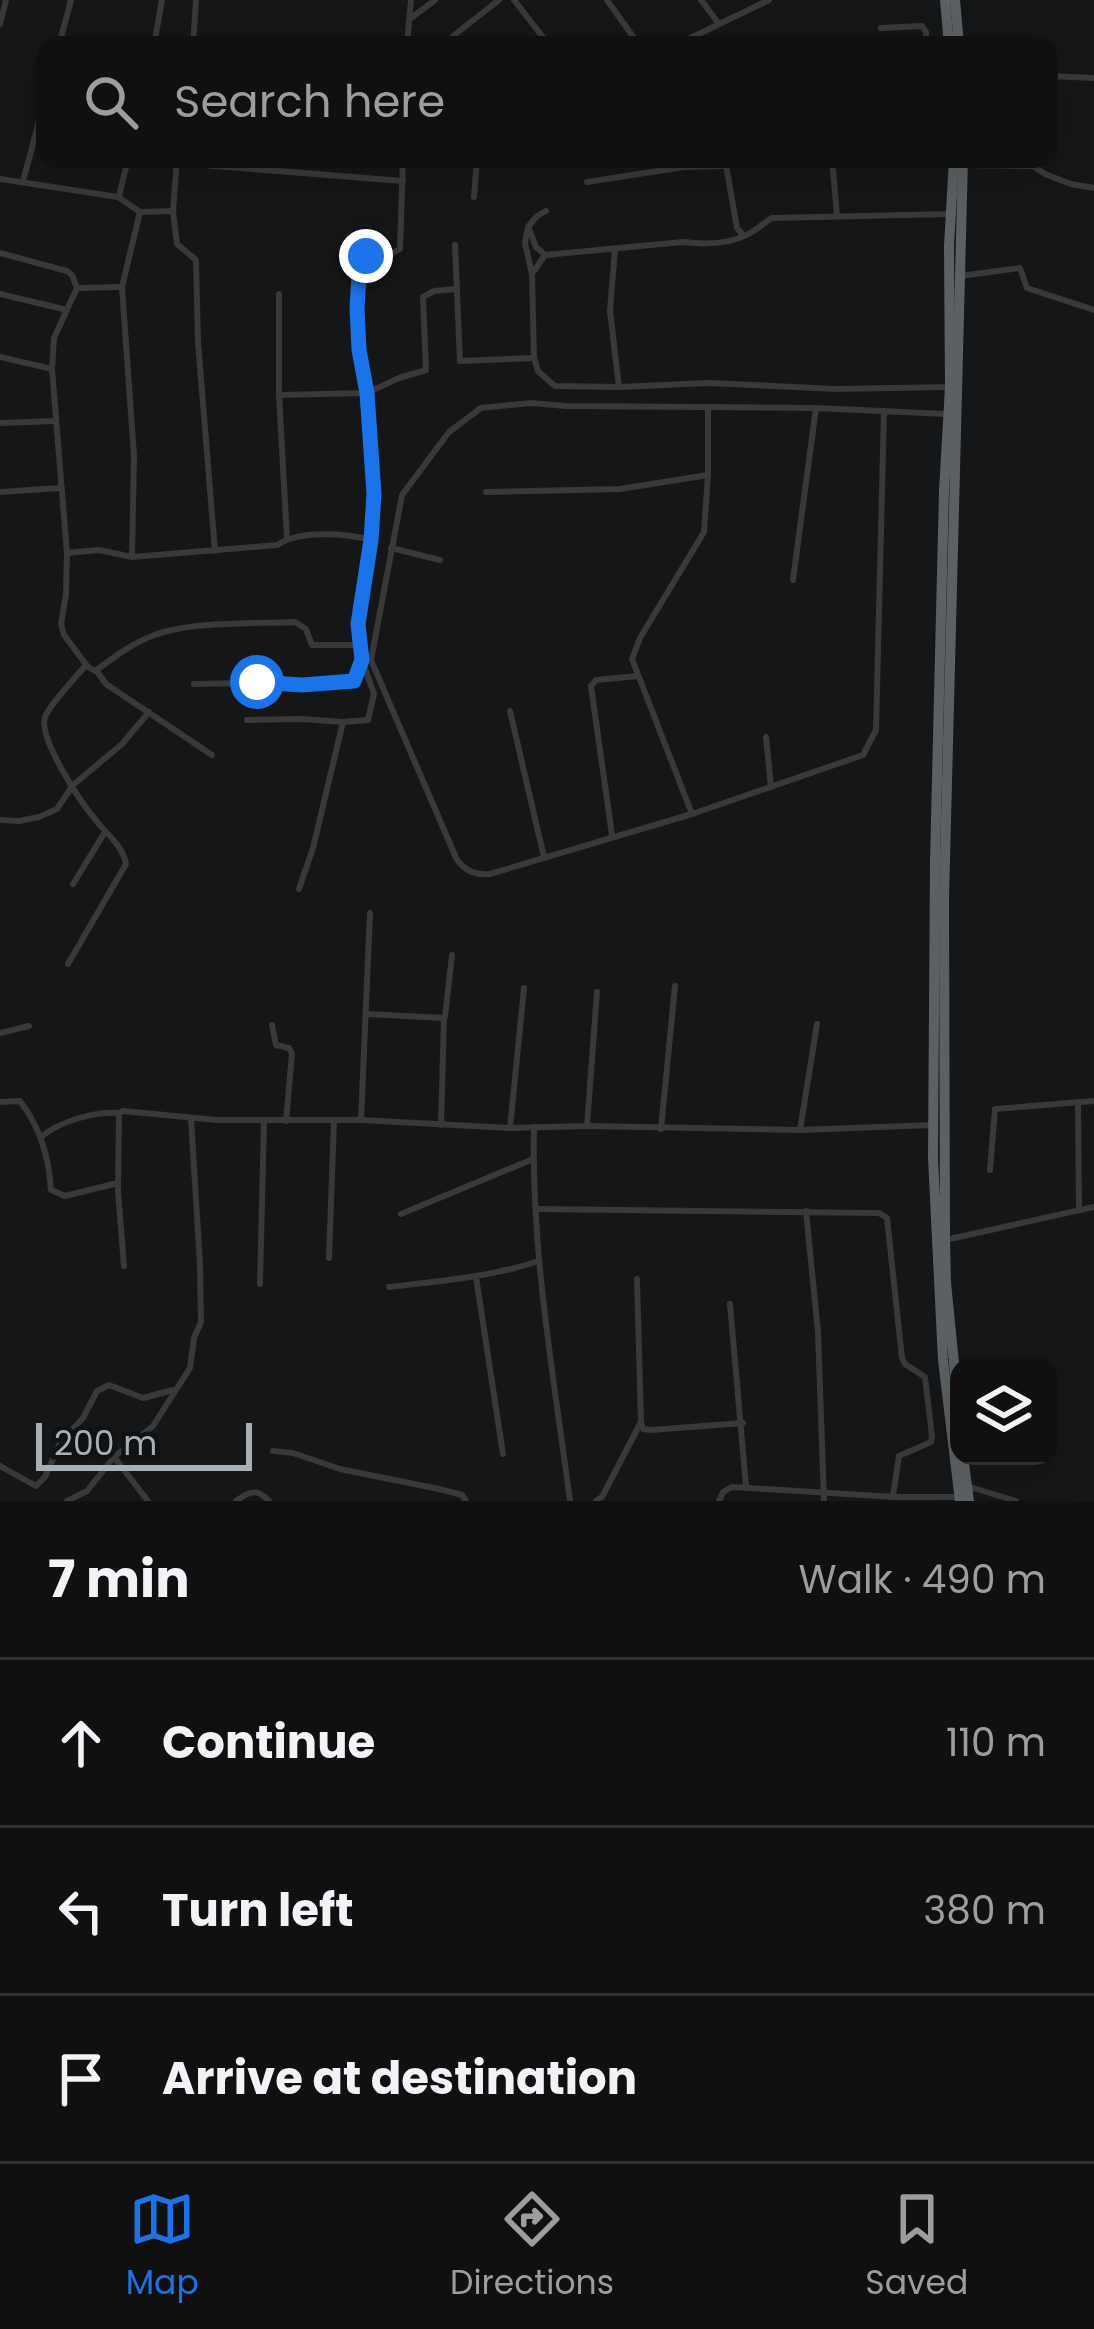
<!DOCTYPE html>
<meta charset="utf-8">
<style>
:root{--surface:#101011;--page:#1e1e1f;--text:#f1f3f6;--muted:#9c9d9f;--line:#303031;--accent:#1a73e8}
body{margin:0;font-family:Poppins,sans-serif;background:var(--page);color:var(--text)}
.controls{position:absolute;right:36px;bottom:36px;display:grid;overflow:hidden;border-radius:24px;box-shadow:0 12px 48px #0002}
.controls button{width:108px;height:108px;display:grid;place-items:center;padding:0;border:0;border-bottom:3px solid var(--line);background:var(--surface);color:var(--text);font:60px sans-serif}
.scale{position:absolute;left:36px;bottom:30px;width:216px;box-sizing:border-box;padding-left:12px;border:6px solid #a8b0b6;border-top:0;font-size:33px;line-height:42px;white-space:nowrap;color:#a8b0b6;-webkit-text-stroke:9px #101112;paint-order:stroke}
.stop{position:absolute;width:36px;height:36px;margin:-27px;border:9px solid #1a73e8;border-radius:50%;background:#fff}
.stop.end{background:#1a73e8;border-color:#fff;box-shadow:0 3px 12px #0008}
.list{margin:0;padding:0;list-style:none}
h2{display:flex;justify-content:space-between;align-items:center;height:156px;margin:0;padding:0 48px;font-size:51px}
h2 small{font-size:39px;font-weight:400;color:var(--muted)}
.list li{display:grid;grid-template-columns:78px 1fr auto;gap:36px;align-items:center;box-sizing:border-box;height:168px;padding:0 48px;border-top:3px solid var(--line)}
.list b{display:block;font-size:45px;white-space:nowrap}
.list em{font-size:39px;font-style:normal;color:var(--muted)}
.icon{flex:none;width:66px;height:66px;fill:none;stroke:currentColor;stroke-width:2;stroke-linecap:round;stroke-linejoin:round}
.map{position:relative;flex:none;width:1094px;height:1501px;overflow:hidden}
.search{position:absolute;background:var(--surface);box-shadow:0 12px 48px #0002;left:36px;right:36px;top:36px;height:132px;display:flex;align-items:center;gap:30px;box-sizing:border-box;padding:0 42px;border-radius:24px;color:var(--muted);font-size:45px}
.sheet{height:660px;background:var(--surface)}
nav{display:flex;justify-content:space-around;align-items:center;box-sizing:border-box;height:168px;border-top:3px solid var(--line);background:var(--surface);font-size:33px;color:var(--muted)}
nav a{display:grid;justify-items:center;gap:6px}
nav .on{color:var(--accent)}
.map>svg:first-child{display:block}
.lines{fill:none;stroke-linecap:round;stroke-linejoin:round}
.minor{stroke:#37393b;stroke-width:6}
.trunk{stroke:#5b6063;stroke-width:10}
.route{stroke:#1a73e8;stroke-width:15}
</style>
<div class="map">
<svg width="1094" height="1501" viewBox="0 0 1094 1501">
<rect width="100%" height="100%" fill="#151617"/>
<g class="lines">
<g class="minor">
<path d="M514 0 549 45"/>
<path d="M607 0 639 45"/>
<path d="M701 0 719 24"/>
<path d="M411 18 435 0"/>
<path d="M0 24 6 0"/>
<path d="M881 28 922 26 926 32V45"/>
<path d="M59 45 71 0"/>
<path d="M154 45 162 0"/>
<path d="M193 45 196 0"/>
<path d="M407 45 411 0"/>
<path d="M453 45 452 37 457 33 499 0"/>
<path d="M676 45 769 0"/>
<path d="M1049 76 1094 78"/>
<path d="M177 159 173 211 177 244 196 260 198 342 215 551"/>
<path d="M725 159 737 228 743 235"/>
<path d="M832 159 837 215"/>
<path d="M177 163 403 181"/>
<path d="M963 165 1033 166 1045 174 1071 184 1094 188"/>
<path d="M0 179 118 197 140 212 173 211"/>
<path d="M23 181 45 99"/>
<path d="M587 182 684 167 726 166"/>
<path d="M119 196 128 159"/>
<path d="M474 197 477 159"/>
<path d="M546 211 537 216 528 227 525 243 532 274 534 358 538 371 555 386 619 387 709 383 836 389 950 387"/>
<path d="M529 229 536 247 545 255"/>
<path d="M455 245 460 361 534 358"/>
<path d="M615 249 610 311 619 387"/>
<path d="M0 253 67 271 72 275 77 288 121 287"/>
<path d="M545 255 683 242C706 245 735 244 755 230 761 226 766 221 772 218L951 214"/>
<path d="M532 274 545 255"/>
<path d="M960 276 1020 268 1027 288 1094 310"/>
<path d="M77 288 54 338 52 369 67 553 66 594 61 624 64 635 88 667 95 671C113 658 131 644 152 636 189 621 254 624 295 622L306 629 312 645H361"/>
<path d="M0 294 67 310"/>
<path d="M279 294V395L287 538"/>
<path d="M0 357 52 369"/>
<path d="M279 395 367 393 399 378 426 370 423 297 434 291 457 289"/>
<path d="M884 411 876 730 863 755 692 814 490 874C475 875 467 872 457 860L371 660 402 495 449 432 481 408 531 403 566 406 816 408 946 414"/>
<path d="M0 423 56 421"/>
<path d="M0 492 60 488"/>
<path d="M486 492 620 489 708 475"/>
<path d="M391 548 440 560"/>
<path d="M67 553 99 550 132 557 277 545C299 530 346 533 371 540"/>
<path d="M132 557 134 456 122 287 140 212"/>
<path d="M793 580 816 408"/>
<path d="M96 670 106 684 212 755"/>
<path d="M194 684C248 682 300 685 354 681L361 664"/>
<path d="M510 711 544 857"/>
<path d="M247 720 302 719 343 722"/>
<path d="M766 737 771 787"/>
<path d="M692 814 632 659 640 638 704 532 708 475V408"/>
<path d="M0 820 19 821 39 817 57 809 73 785 122 744 149 712"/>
<path d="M612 835 591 686 596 680 638 676"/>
<path d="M73 884 105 832"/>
<path d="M299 889 313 848 343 722 368 720 374 694 362 660 358 624 371 540 373 494 367 393 359 350 357 307 360 259C372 252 387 258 400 249L403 159"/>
<path d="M68 964 126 864C123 845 105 833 94 818 80 801 38 738 45 717 49 705 76 677 86 665"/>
<path d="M367 1014 444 1018 441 1125"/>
<path d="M445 1017 452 955"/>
<path d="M272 1025 276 1045 289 1048 292 1054 286 1121"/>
<path d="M0 1033 29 1026"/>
<path d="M0 1102 20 1101C40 1127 49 1156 51 1190L65 1196 118 1183"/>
<path d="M1078 1102 1079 1209"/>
<path d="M361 1120 370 913"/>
<path d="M587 1126 597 992"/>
<path d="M534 1127C531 1252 554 1378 570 1501"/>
<path d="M510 1128 524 988"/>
<path d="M661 1129 675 986"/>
<path d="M800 1130 817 1024"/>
<path d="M41 1137C60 1121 96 1111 119 1113"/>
<path d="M990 1170 995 1109 1094 1101"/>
<path d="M537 1209 879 1213 887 1218 902 1358 905 1364 925 1377 932 1436 931 1442 899 1456 893 1496"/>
<path d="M806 1211 818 1332 824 1501"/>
<path d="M401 1214 533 1159"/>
<path d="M945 1240 1094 1207"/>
<path d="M329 1258 334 1120"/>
<path d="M124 1266 118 1191 119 1113 123 1111 217 1120H361L510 1128 587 1126 800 1130 933 1125"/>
<path d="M476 1277 503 1454"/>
<path d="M260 1284 264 1121"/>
<path d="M389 1287C441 1281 490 1277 539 1261"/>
<path d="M730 1304 746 1486"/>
<path d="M641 1422 643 1429 651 1430 743 1423"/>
<path d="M273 1451 293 1453 340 1469 439 1489 462 1495 466 1501"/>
<path d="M114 1457 148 1501"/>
<path d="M0 1466 36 1486 45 1477 60 1443 83 1418 97 1391 109 1385 143 1398 173 1390"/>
<path d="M967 1486 1016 1501"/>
<path d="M67 1501 87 1491 114 1457 153 1426 190 1368 194 1338 201 1322 200 1265 191 1118"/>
<path d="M236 1501C250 1491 257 1488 269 1501"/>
<path d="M596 1501 602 1497 641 1422 637 1279"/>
<path d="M719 1501 723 1492 732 1487 895 1497H959"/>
</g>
<g class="trunk">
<path d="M945 0 949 45"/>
<path d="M955 0 959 45"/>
<path d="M954 159 949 246 950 387 944 491 935 861 933 1158 943 1360 960 1501"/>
<path d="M959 1413 946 1283 945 1240 944 899 963 159"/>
<path d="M963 1456 969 1501"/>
</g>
</g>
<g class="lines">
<path class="route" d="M257 682 302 685 354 681 362 660 358 624 371 540 374 494 367 393 359 350 357 308 360 259 366 256"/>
</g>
</svg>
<div class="controls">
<button><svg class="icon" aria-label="layers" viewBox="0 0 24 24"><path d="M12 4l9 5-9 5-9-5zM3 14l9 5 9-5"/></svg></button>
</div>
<div class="scale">200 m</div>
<div class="stop" style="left:257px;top:682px"></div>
<div class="stop end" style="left:366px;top:256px"></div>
<div class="search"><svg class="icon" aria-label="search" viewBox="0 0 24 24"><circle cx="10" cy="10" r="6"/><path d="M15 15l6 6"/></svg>Search here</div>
</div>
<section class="sheet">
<h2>7 min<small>Walk · 490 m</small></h2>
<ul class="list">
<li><svg class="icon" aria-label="ahead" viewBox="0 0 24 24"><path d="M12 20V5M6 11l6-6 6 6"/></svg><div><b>Continue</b></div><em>110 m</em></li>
<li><svg class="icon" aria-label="left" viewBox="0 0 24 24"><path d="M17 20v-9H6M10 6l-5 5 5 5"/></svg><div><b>Turn left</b></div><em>380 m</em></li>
<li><svg class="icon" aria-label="arrive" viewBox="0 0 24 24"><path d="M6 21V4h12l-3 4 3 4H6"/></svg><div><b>Arrive at destination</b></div></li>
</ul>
</section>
<nav>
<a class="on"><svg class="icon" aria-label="map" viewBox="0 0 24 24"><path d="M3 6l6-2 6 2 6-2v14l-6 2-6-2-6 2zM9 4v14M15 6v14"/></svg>Map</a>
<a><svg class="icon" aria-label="directions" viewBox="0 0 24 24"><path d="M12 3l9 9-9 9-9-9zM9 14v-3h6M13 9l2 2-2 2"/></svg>Directions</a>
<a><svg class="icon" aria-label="saved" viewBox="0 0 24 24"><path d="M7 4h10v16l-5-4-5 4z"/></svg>Saved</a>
</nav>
